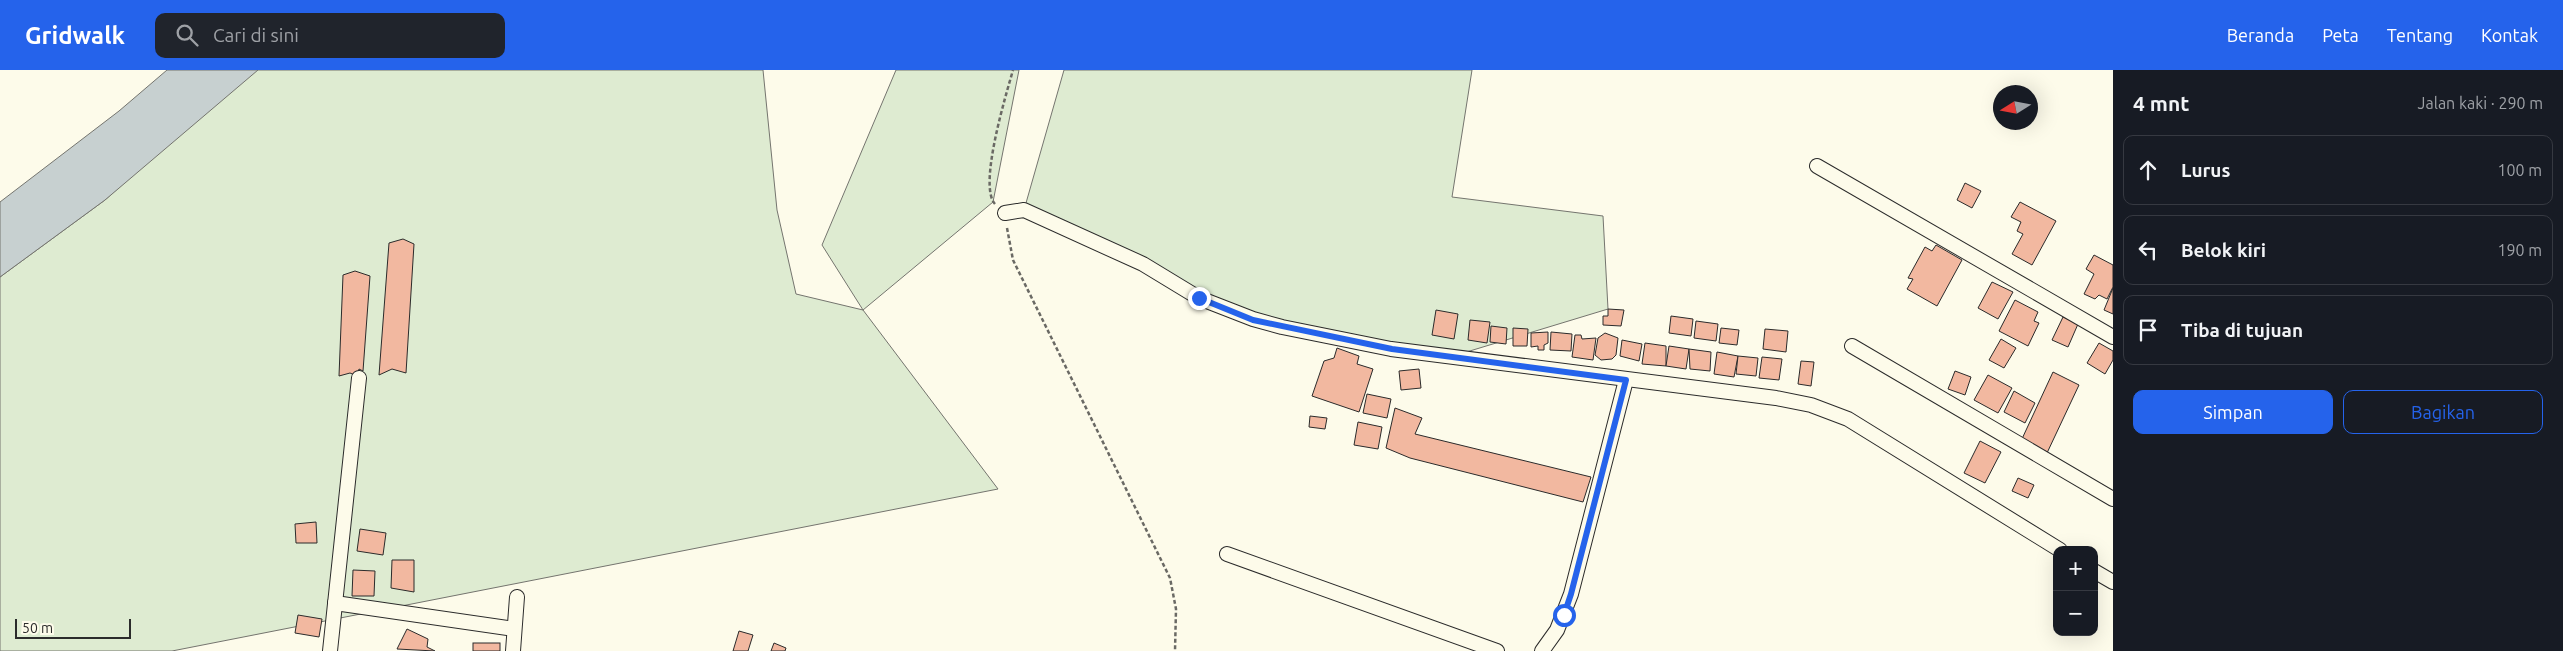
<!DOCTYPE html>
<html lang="id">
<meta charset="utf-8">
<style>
:root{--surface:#171b24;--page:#20242c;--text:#f1f3f6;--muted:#9ea1a6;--line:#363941;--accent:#2563eb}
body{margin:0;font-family:Ubuntu,sans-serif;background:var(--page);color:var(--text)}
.controls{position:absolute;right:15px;bottom:15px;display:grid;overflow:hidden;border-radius:10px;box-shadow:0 5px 20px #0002}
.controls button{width:45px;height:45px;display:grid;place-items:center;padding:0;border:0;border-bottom:1px solid var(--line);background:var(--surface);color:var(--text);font:25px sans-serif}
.compass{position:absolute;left:1993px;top:15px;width:45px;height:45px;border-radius:50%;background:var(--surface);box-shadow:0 5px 20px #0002;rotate:259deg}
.scale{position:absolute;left:15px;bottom:12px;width:116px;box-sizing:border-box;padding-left:5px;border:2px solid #2b2b2b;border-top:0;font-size:14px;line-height:18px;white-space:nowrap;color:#2b2b2b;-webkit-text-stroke:4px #fdfbea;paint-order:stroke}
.stop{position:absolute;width:15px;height:15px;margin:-11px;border:4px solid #2563eb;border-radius:50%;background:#fff}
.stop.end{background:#2563eb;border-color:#fff;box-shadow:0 1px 5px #0008}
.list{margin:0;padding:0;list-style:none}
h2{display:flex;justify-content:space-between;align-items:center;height:65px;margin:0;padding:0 20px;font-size:21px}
h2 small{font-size:16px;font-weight:400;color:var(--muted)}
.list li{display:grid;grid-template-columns:32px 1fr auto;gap:15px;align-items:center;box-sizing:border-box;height:70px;margin:0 10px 10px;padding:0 10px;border:1px solid var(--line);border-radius:10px}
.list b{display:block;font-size:19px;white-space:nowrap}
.list em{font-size:16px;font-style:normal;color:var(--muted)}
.actions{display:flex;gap:10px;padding:15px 20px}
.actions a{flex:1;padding:11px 0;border:1px solid var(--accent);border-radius:10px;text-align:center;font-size:18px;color:var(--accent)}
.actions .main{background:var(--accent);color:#fff}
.icon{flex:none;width:28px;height:28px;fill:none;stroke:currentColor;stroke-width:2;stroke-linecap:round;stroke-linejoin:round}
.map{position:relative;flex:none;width:2113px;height:581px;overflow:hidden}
header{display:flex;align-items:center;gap:30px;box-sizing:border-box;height:70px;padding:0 25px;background:var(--accent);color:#fff}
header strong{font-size:24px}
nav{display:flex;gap:28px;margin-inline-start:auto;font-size:18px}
.search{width:350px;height:45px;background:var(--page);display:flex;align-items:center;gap:12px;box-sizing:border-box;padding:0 18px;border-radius:10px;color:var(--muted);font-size:19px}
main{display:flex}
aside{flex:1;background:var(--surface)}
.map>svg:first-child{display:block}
.green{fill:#deebd1;stroke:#74746e}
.water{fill:#c7d0d0;stroke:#74746e}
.building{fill:#f2b8a0;stroke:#2b2b2b}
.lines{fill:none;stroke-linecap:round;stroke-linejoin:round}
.street-casing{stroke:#2b2b2b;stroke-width:16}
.path{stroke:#6a6964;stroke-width:2.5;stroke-dasharray:4 2.5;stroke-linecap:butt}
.street{stroke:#fdfbea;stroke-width:14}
.route{stroke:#2563eb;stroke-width:6}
</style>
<header>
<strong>Gridwalk</strong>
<div class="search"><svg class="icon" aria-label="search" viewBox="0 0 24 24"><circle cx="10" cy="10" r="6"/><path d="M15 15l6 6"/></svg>Cari di sini</div>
<nav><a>Beranda</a><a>Peta</a><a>Tentang</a><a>Kontak</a></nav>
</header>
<main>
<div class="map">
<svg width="2113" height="581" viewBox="0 0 2113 581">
<rect width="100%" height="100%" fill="#fdfbea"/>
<g class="green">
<path d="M250 0H763L777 140 796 224 863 240 822 175 896 0H1019L993 132 863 240 998 419 172 581H0V207L105 130Z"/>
<path d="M1064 0H1472L1452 127 1603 146 1608 239 1450 287 1228 241 1024 140Z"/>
</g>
<path class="water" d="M167 0H258L105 130 0 207V132L119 41Z"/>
<g class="building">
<path d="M1965 113 1981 121 1972 138 1957 130Z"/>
<path d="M2020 132 2056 151 2032 195 2012 184 2023 164 2017 161 2021 152 2011 147Z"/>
<path d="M403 169 414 174 406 303 392 299 379 305 389 173Z"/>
<path d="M1936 175 1962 190 1937 236 1907 219 1913 209 1908 208 1925 177 1932 181Z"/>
<path d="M2094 185 2113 195V217L2107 229 2099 225 2095 229 2084 224 2094 204 2086 199Z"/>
<path d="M355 201 370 206 363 301 359 299 357 306 350 303 339 306 343 205Z"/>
<path d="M1992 212 2013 222 1998 249 1978 238Z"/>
<path d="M2113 218V244L2104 240Z"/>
<path d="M2015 230 2038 242 2034 251 2039 253 2028 276 1999 261Z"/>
<path d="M1608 239 1624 240 1621 256 1603 255V246H1608Z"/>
<path d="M1436 240 1458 244 1454 269 1432 265Z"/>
<path d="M1671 246 1693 249 1691 266 1669 263Z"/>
<path d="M2063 247 2078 254 2068 277 2052 270Z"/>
<path d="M1470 250 1490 252 1487 273 1468 270Z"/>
<path d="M1696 251 1718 254 1716 271 1694 268Z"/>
<path d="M1491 256 1507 258 1506 274 1490 272Z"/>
<path d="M1513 258 1528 259 1527 276H1513Z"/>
<path d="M1721 258 1739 260 1737 275 1719 273Z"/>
<path d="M1765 259 1788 261 1786 282 1763 279Z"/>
<path d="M1548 262V273L1544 275V280H1538V276L1531 277V263Z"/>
<path d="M1551 262 1572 264 1571 281 1550 280Z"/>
<path d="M1605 263 1618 268 1616 285 1612 289 1601 290 1595 285 1598 268Z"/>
<path d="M1575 265H1581L1582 269 1596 268 1593 290 1572 287Z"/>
<path d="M2001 269 2016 278 2004 298 1989 290Z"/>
<path d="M1622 270 1642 274 1639 291 1620 286Z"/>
<path d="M1645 273 1666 276V296L1642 294Z"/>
<path d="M2099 273 2113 281V290L2105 304 2087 293Z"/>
<path d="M1669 276 1689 279 1686 299 1666 296Z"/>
<path d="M1337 278 1359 286 1357 294 1373 299 1359 342 1312 326 1324 291 1334 288Z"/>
<path d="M1689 279 1711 282 1710 301 1690 299Z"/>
<path d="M1717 282 1738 286 1734 307 1714 304Z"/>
<path d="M1738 286 1758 288 1756 306 1736 304Z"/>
<path d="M1762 287 1782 289 1779 310 1759 308Z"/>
<path d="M1801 291 1814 292 1811 316 1798 314Z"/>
<path d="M1419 299 1421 318 1401 320 1399 301Z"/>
<path d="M1955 301 1971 307 1965 325 1948 319Z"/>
<path d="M2053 302 2079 315 2047 383 2021 371Z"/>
<path d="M1988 305 2012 318 1998 343 1974 330Z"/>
<path d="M2014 321 2035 333 2025 353 2004 342Z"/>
<path d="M1367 324 1391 329 1387 348 1363 343Z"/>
<path d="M1395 338 1422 348 1415 364 1591 407 1583 432 1410 388 1386 378Z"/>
<path d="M1310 346 1327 348 1325 359 1309 357Z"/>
<path d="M1358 352 1382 357 1378 379 1354 375Z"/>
<path d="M1980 371 2001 382 1985 413 1964 403Z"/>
<path d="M2018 408 2034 415 2028 428 2012 421Z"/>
<path d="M316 452 317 473H296L295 454Z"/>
<path d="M360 459 386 463 383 485 357 481Z"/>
<path d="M392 490H414V522L391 518Z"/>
<path d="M353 500 375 501 374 526H352Z"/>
<path d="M298 545 322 549 319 567 295 563Z"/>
<path d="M407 559 428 569 427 577 435 581 397 579Z"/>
<path d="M739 561 753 565 748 581H733Z"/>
<rect x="473" y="573" width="27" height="8"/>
<path d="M774 573 786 578 785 581H771Z"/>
</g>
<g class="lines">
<defs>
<g id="street">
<path d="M1817 96 2113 267"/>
<path d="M1005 143 1024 140 1143 194 1199 228 1253 249 1282 257 1391 279 1776 328 1811 335 1848 349 2060 480"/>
<path d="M1852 276 2113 429"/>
<path d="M1227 484 1497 581"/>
<path d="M2094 501 2113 512"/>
<path d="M335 533 514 559"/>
<path d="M330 581 359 308"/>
<path d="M513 581 517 527"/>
<path d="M1542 581 1557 560 1571 524 1626 310"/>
</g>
</defs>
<use href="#street" class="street-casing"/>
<g class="path">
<path d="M995 134C978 116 1006 25 1013 0"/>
<path d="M1007 158 1013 190 1170 508 1176 539 1175 581"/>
</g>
<use href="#street" class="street"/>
</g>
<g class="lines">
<path class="route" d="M1199 228 1253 250 1392 279 1626 310 1571 524 1564 545"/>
</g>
</svg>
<div class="controls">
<button>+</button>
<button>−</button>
</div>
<svg class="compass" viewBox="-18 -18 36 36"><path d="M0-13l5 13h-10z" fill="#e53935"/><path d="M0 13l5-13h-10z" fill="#9ea1a6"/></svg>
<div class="scale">50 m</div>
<div class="stop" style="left:1564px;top:545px"></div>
<div class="stop end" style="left:1199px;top:228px"></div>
</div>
<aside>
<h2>4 mnt<small>Jalan kaki · 290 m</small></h2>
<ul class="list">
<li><svg class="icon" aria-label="ahead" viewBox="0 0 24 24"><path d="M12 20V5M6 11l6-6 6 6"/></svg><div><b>Lurus</b></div><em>100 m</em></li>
<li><svg class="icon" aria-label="left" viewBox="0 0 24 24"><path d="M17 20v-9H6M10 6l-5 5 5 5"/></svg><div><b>Belok kiri</b></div><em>190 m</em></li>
<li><svg class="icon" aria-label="arrive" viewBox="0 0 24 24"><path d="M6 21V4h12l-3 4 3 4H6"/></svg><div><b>Tiba di tujuan</b></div></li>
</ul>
<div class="actions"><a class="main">Simpan</a><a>Bagikan</a></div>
</aside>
</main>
